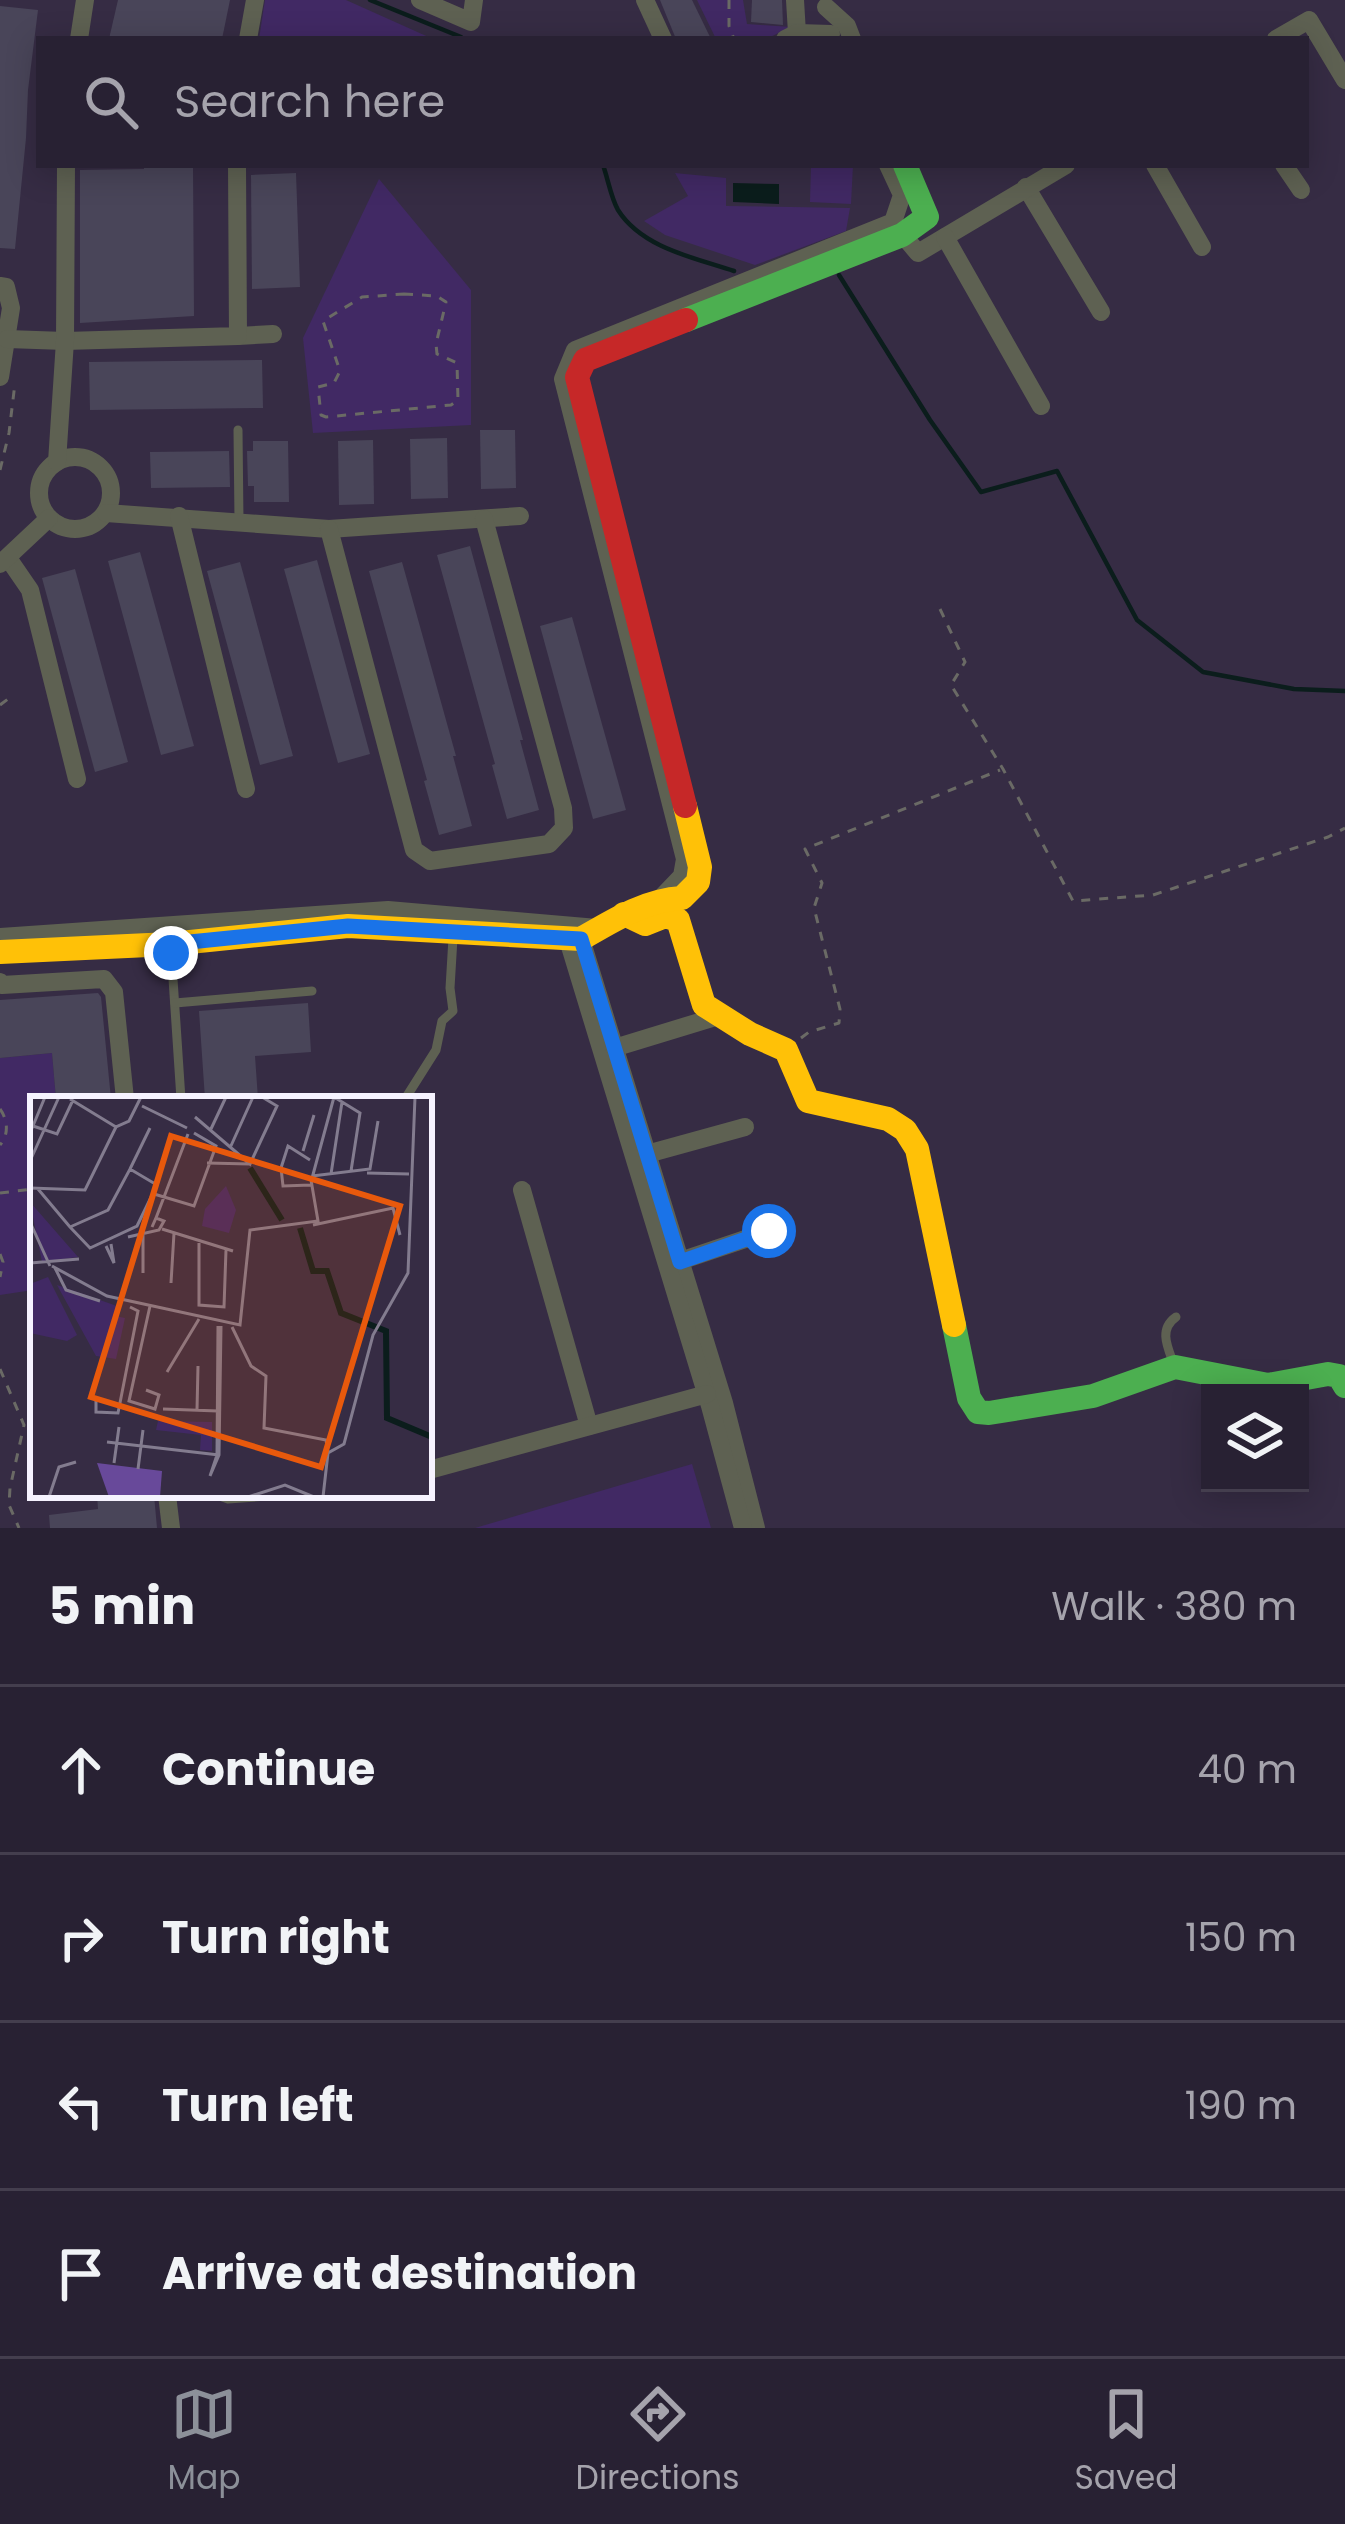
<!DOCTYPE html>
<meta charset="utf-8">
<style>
:root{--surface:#282133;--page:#30293b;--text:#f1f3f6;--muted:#a5a3ac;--line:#443e4e;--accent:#8c9099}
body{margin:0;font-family:Poppins,sans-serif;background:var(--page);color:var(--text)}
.controls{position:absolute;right:36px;bottom:36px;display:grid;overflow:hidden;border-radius:0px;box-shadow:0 6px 30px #0003}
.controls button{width:108px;height:108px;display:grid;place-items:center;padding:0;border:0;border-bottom:3px solid var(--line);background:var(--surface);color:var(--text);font:60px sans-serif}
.stop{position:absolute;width:36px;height:36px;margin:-27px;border:9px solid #1a73e8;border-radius:50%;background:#fff}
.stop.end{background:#1a73e8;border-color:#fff;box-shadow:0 3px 12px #0008}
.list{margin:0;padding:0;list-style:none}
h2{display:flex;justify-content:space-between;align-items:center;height:156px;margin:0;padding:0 48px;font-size:51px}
h2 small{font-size:39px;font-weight:400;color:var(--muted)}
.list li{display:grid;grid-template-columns:78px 1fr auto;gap:36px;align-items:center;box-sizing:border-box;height:168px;padding:0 48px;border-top:3px solid var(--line)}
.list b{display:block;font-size:45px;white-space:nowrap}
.list em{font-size:39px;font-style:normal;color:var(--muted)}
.icon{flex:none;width:66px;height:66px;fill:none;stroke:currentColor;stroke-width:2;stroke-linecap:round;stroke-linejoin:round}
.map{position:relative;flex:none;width:1345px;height:1528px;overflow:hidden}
.search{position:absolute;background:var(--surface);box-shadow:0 6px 30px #0003;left:36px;right:36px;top:36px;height:132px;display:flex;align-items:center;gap:30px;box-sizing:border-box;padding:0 42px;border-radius:0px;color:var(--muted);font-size:45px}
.sheet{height:828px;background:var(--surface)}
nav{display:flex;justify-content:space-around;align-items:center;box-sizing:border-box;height:168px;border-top:3px solid var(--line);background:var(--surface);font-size:33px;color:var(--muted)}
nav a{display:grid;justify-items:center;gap:6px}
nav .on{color:var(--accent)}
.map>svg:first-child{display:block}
.green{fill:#412964}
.water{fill:#0b1d1c}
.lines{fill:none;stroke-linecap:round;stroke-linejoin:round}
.stream{stroke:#0b1d1c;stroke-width:4.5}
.building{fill:#494559}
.path{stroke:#6a6a65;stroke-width:3;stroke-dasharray:9 9;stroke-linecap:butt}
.lane{stroke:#5e6152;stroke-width:9}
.street{stroke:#5e6152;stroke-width:18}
.fast{stroke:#4caf50;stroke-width:24}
.slow{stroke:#ffc107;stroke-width:24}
.jam{stroke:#c62828;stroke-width:24}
.route{stroke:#1a73e8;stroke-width:15}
.inset-river{fill:none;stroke:#0b1d1c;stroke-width:6}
.inset-road{fill:none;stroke:#837c8f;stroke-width:3}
.view{fill:#e8590c;fill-opacity:0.15;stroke:#e8590c;stroke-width:6}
.inset-edge{fill:none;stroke:#f6f3ff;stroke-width:6}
</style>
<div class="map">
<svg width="1345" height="1528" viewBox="0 0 1345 1528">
<rect width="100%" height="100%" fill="#362c44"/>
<g class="green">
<path d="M265 0H346L433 39H259Z"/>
<path d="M697 0H743L747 24 791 27 766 39H716Z"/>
<path d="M811 165H853L851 204 810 202Z"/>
<path d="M675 173 726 178V206L850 208 846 231 755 265 665 235 644 221 688 196Z"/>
<path d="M379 179 471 290V425L313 433 303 338Z"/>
<path d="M52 1053 56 1099H33V1290L0 1295V1058Z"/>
<path d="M692 1464 711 1528H475Z"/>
</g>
<path class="water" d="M733 183 779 184V204L733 202Z"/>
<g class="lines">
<g class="stream">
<path d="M370 0 461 37"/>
<path d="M603 165C608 179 611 198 618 210 642 248 695 258 734 271"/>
<path d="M839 275 930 420 981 492 1057 471 1137 620 1203 672 1294 689 1345 691"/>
</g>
</g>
<g class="building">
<path d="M118 0H230L222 39H109Z"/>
<path d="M660 0H692L711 39H676Z"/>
<path d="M752 0H782L783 25 751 22Z"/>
<path d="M0 6 38 10 28 90 26 138 15 249 0 248Z"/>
<path d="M144 165H193L194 316 80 323V170L144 169Z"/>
<path d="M296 173 300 287 252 289 251 175Z"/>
<path d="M262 360 263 408 90 410 89 362Z"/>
<path d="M480 430H515L516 488 481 489Z"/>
<path d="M447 438 448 498 411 499 410 439Z"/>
<path d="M373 440 374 504 339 505 338 441Z"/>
<path d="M253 441H288L289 502H254V486H248L247 451H253Z"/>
<path d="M229 451 230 487 151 488 150 452Z"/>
<path d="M470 546 523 740H520L539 810 507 819 492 765 495 764 437 555Z"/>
<path d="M140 552 194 746 161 755 108 561Z"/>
<path d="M317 560 370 754 338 763 284 569Z"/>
<path d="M240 562 293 756 260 765 207 571Z"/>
<path d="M402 562 456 756H453L472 826 439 835 424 781 427 780 369 571Z"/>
<path d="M75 569 128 762 95 772 42 578Z"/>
<path d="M572 617 626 810 593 819 540 626Z"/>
<path d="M98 993 101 997 111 1099H56L52 1053 0 1058V1000Z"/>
<path d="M308 1003 311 1052 255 1056 258 1099H205L199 1011Z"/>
<path d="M97 1495H154L157 1528H50L49 1515 98 1509Z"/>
</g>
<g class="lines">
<g class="path">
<path d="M729 0V26L734 39"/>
<path d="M404 294 437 296 446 302 436 344 437 354 457 363 458 400 451 405 326 417 321 415 318 387 334 383 340 371 323 321 362 297Z"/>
<path d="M0 470 9 433 15 383"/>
<path d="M940 609 965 662 951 685 1003 769 1073 901 1153 895 1328 837 1345 828"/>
<path d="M0 705 12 696"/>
<path d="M801 1038 809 1032 839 1023 840 1009 814 908 822 883 805 849 1000 770"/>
<path d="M0 1109C8 1120 9 1135 0 1145"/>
<path d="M0 1193 33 1189"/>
<path d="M0 1254 3 1262 0 1277"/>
<path d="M0 1369 24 1425 10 1488 9 1505 19 1528"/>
</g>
<g class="lane">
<path d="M238 430 239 521"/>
<path d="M171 949 181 1099"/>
<path d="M175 1003 312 991"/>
<path d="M405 1099 436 1050 442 1021 453 1011 450 988 453 938"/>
<path d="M1173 1362C1167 1346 1159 1329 1176 1317"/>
<path d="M217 1495 228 1499 281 1495"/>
</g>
<g class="street">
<path d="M420 0 471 22 474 0"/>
<path d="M645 0 663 39"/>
<path d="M795 0 797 33"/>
<path d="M826 7 847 26 852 39"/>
<path d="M79 39 85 0"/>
<path d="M248 39 255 0"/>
<path d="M785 39 797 33 831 34"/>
<path d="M1276 39 1309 20 1345 80"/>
<path d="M1155 165 1202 247"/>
<path d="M1284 165 1301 190"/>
<path d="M1026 187 1101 312"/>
<path d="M897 228 918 253 1066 165"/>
<path d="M945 237 1041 406"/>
<path d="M0 286 6 287 11 308 0 377"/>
<path d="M238 336 273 334"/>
<path d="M7 339 65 341 238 336 237 165"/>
<circle cx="75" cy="493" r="36"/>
<path d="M57 462 65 341 66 165"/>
<path d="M106 513 329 529 520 516"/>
<path d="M179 516 246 789"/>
<path d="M329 529 414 850 430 861 549 844 564 828 563 808 484 519"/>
<path d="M8 558 30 590 77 779"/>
<path d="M0 564 49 518"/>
<path d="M660 899 682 876 685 859 563 379 575 350 893 222 902 195 888 165"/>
<path d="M0 937 388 910 597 928"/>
<path d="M581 939 724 1403 756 1528"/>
<path d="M568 940 710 1406 743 1528"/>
<path d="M0 982 2 985 104 979 114 992 125 1099"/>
<path d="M614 1048 719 1016"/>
<path d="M647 1154 745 1127"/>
<path d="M522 1190 589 1426"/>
<path d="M680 1261 769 1231"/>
<path d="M429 1470 707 1394"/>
<path d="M167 1495 171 1528"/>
</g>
<g class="fast">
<path d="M686 320 902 235 927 217 905 165"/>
<path d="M954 1325 969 1398 978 1412 989 1413 1093 1396 1175 1367 1268 1385 1328 1374 1339 1376 1345 1386"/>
</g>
<g class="slow">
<path d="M624 914 645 924 665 916 678 920 704 1005 750 1034 786 1050 808 1101 888 1119 905 1130 917 1149 954 1325"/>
<path d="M0 952 170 944 348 926 581 939C612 921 645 900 682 898L698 882 700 867 685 806"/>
</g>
<path class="jam" d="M685 806 577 377 585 360 686 320"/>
</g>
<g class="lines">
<path class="route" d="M171 953 170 944 348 926 581 939 680 1262 769 1231"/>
</g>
<g transform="translate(30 1096)">
<rect width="402" height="402" fill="#362c44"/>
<path d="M196 90 206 114 199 137 172 130 175 113ZM0 106 48 161 12 166ZM18 181 47 239 37 245 0 237V188ZM27 189 87 210 85 220 95 222 86 263 66 260ZM128 325 182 326V355L170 354 171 339 126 334Z" fill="#412964"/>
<path d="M67 367 132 375 130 401H79Z" fill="#68499a"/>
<path class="inset-river" d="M220 72 252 124M270 132 283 175H297L311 217 356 235 357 322 402 341"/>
<path class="inset-road" d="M304 1 330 17 321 75M40 3 86 31M112 10 157 32M165 21 220 68 247 10 232 1M3 30 27 38 43 4M180 35 196 1M0 37 15 1M200 52 223 1M273 55 284 19M280 64 258 50 251 72 253 90 281 89M0 65 29 1M177 67 220 68M100 73 120 32M337 77 379 78M301 78 312 6M282 80 340 73 348 25M281 86 304 1M0 92 55 94 86 31 99 25 111 1M8 93 40 131 60 152 107 130 127 89 100 73 78 114 40 131M124 98 164 110 186 50 164 37M126 122 158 38M0 126 20 170M283 129 363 112 370 139M132 133 203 155M113 135V177M98 141 129 134 134 125 126 122 122 131M169 147V209L194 211 196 154M76 150 84 167 81 148M0 167 49 163M22 170 77 200 210 229 220 134 288 125 281 84M25 172 36 194 70 205M141 187 144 137M188 230 187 359 180 380 189 359 191 230M202 231 221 270 236 280 234 332 296 344 298 357M137 276 169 223M116 294 129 299 125 313 99 305 120 210M66 303V316L88 317 108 215 100 211M133 313 188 315M167 314 168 270M77 346 189 359M84 367 89 331M108 373 113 334M19 401 29 371 46 366M218 401 255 389 284 401M293 401 298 357 314 348 343 239 378 177 385 1"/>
<path class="view" d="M141 40 370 110 291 371 61 301Z"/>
<rect width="402" height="402" class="inset-edge"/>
</g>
</svg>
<div class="controls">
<button><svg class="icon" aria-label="layers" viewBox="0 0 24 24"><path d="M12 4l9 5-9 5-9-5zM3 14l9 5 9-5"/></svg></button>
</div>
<div class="stop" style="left:769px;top:1231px"></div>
<div class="stop end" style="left:171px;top:953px"></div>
<div class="search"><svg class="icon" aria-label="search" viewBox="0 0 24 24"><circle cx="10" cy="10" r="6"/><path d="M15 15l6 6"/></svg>Search here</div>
</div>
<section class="sheet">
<h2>5 min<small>Walk · 380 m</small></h2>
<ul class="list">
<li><svg class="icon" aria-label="ahead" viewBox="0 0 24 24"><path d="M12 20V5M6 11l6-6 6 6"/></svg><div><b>Continue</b></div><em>40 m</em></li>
<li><svg class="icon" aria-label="right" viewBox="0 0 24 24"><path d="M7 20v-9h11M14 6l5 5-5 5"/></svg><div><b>Turn right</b></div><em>150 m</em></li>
<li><svg class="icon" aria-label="left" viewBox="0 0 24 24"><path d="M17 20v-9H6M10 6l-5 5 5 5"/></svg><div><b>Turn left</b></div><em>190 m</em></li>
<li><svg class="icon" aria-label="arrive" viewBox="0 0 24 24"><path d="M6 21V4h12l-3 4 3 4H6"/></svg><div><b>Arrive at destination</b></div></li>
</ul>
</section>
<nav>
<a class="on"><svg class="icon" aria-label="map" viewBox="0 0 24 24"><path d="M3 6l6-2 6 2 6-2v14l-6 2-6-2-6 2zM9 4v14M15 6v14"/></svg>Map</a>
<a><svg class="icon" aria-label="directions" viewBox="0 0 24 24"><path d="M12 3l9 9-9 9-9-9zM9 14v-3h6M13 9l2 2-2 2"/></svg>Directions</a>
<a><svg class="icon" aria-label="saved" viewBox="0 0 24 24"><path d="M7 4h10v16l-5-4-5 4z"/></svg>Saved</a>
</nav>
